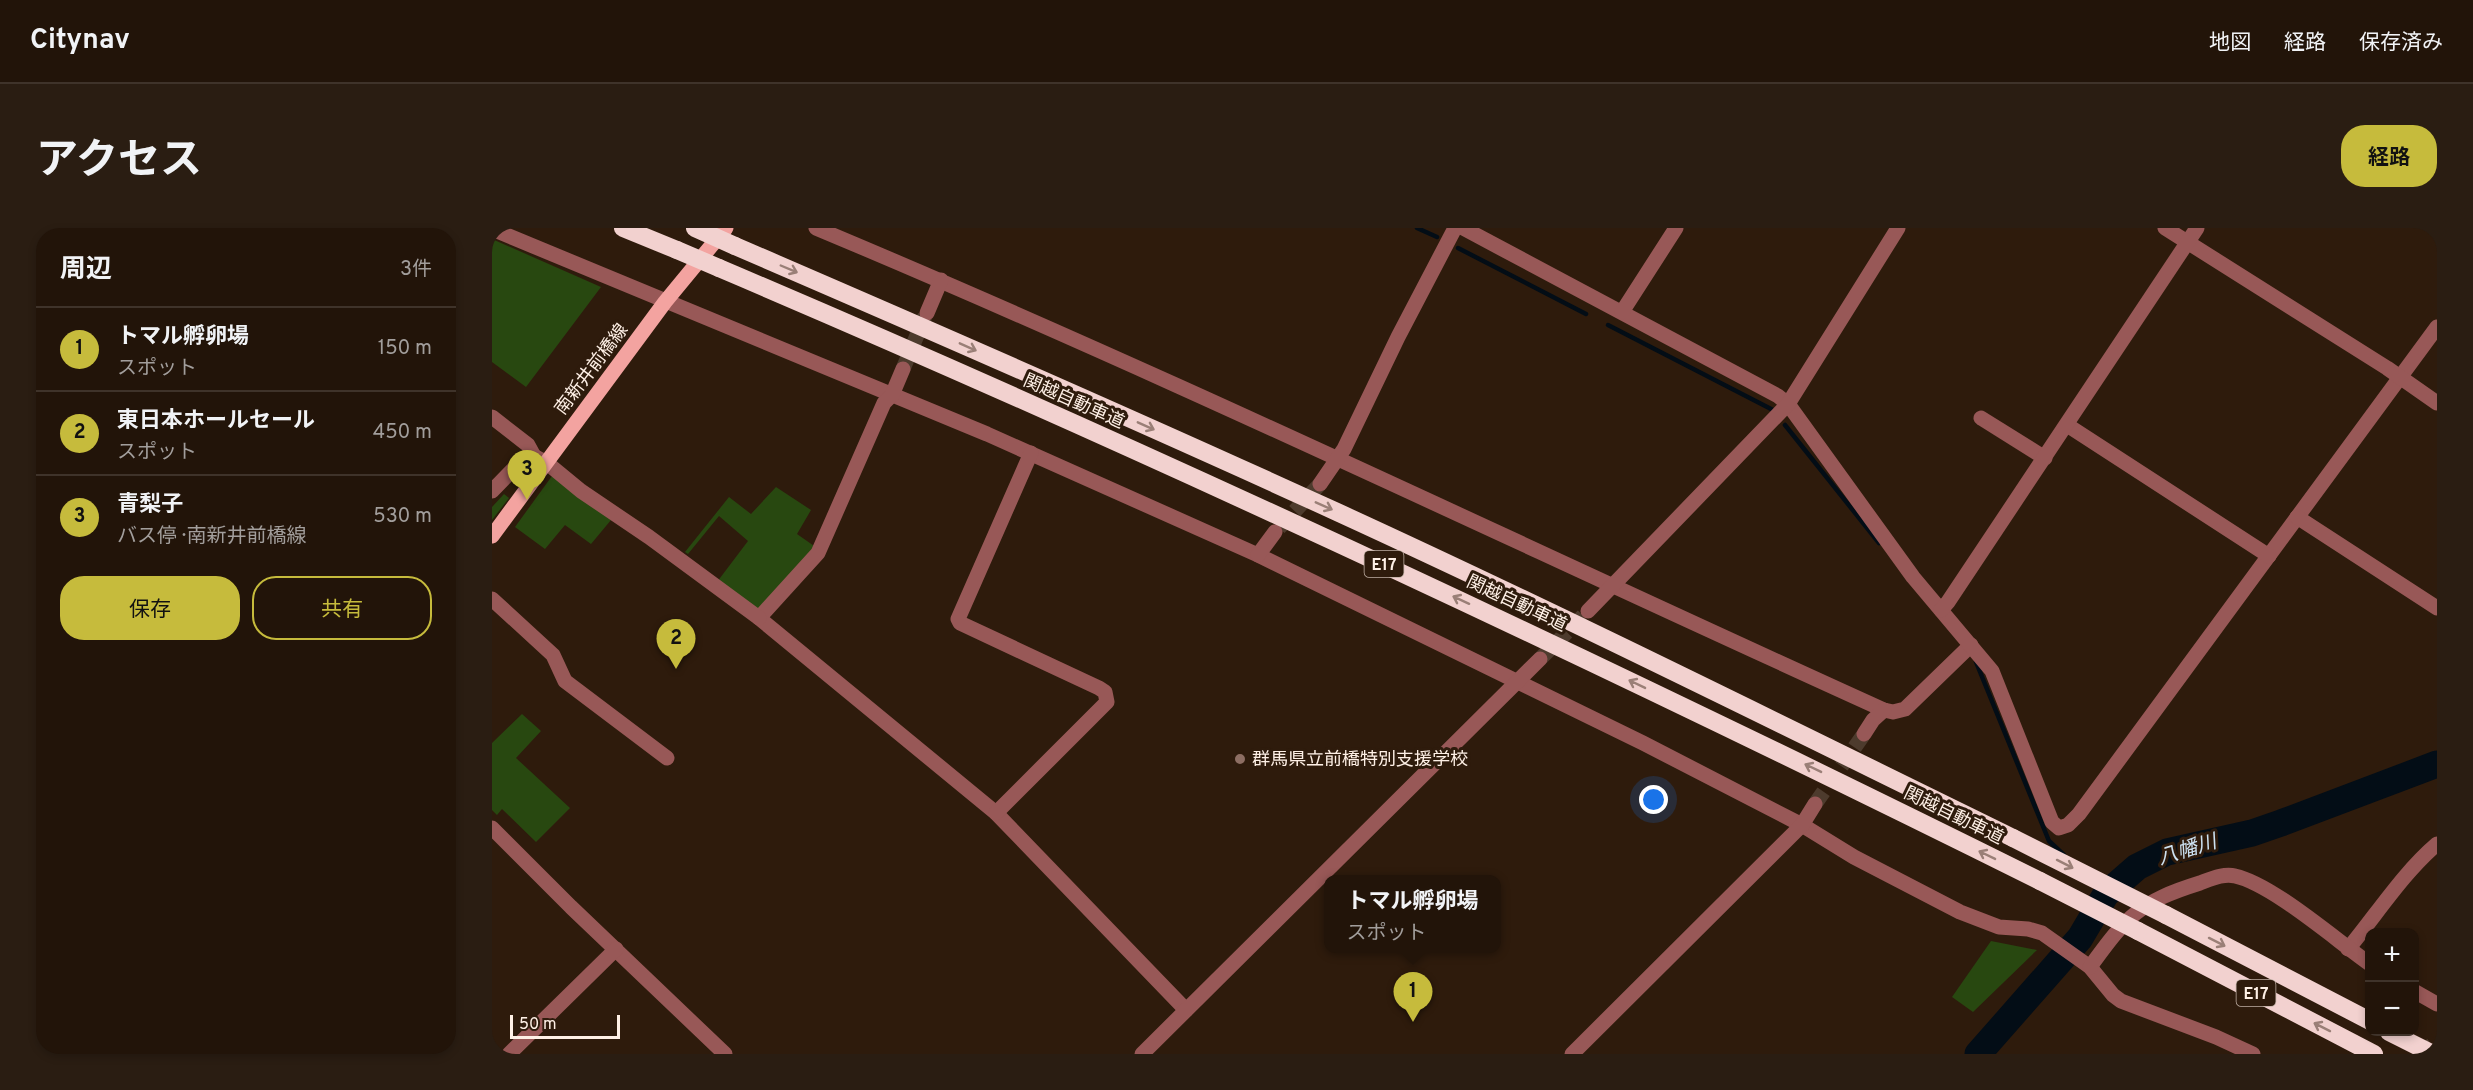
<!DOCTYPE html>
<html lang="ja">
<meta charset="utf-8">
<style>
:root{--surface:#221409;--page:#2a1d12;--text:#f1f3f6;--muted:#a29e9c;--line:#3f332a;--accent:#c6bb3c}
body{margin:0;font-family:Overpass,"Noto Sans JP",sans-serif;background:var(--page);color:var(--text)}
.controls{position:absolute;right:18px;bottom:18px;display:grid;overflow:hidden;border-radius:12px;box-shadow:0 3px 9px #0003}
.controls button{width:54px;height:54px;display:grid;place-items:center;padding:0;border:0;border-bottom:2px solid var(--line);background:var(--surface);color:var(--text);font:30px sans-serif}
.scale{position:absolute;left:18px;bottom:15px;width:110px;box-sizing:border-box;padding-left:6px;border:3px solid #fef0e6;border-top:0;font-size:16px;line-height:21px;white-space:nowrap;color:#fef0e6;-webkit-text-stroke:4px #2e1b0c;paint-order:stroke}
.you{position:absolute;left:1162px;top:572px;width:21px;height:21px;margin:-15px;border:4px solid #fff;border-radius:50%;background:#1a73e8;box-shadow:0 0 0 9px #1a73e833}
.badge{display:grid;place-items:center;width:39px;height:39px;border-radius:50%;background:var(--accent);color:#111;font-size:20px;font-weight:700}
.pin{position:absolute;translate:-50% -50px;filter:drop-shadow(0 2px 3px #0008)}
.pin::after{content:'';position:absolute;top:32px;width:21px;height:18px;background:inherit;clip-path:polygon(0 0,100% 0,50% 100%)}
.popup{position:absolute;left:832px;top:647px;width:177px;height:78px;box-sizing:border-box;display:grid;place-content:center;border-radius:12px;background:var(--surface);filter:drop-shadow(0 2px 4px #0005);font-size:20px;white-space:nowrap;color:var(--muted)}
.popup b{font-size:22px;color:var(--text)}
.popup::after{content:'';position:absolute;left:50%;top:100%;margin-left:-12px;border:12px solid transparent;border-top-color:var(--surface)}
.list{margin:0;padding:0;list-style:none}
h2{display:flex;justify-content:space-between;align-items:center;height:78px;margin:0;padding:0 24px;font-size:26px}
h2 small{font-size:20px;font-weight:400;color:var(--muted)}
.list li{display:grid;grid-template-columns:39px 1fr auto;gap:18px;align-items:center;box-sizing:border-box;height:84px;padding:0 24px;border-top:2px solid var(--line)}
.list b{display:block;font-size:22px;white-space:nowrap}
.list p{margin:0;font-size:20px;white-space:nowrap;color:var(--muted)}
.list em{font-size:20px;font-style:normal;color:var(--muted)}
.actions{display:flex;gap:12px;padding:18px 24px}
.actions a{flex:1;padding:14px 0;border:2px solid var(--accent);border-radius:24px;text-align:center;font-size:21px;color:var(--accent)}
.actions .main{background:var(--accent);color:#111}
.map{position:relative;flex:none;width:1945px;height:826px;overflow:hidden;border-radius:24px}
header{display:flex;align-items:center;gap:36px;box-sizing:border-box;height:84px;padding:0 30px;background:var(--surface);border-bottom:2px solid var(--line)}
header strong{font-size:28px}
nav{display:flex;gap:33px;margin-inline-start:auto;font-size:21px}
.intro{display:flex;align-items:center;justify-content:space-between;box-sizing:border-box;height:144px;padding:0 36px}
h1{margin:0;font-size:42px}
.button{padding:15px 27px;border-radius:24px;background:var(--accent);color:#111;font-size:21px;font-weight:700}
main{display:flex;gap:36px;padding:0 36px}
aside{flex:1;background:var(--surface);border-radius:24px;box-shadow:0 3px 9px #0003}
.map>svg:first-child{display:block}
.green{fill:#284810}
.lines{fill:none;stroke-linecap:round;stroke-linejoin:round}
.stream{stroke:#030d16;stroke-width:4.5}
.river{stroke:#030d16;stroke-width:27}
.minor-tunnel{stroke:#4d3b2d;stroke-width:15;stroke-dasharray:15 8;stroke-linecap:butt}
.minor{stroke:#985857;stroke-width:15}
.major{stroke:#f3a3a0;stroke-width:15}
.highway{stroke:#f2d1cf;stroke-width:18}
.highway-bridge{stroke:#f2d1cf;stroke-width:18}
.oneway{stroke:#9a7f77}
.education-dot{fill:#8d6e63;stroke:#2e1b0c;stroke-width:2}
.labels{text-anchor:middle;stroke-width:6;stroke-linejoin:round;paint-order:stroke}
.shield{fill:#2e1b0c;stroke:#c0b0a5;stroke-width:1.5}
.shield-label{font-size:16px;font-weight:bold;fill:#fef0e6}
.street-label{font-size:18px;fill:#fef0e6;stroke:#2e1b0c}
.poi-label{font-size:18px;fill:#fef0e6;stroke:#2e1b0c;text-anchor:start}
.water-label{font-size:20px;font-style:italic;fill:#cde2f2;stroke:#2e1b0c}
</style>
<header>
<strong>Citynav</strong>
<nav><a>地図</a><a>経路</a><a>保存済み</a></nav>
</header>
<div class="intro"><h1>アクセス</h1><a class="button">経路</a></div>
<main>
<aside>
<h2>周辺<small>3件</small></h2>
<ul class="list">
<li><span class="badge">1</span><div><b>トマル孵卵場</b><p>スポット</p></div><em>150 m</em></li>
<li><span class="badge">2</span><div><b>東日本ホールセール</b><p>スポット</p></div><em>450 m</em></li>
<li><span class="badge">3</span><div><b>青梨子</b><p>バス停 · 南新井前橋線</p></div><em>530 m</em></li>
</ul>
<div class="actions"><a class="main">保存</a><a>共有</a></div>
</aside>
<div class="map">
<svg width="1945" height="826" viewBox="0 0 1945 826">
<rect width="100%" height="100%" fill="#2e1b0c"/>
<g class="green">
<path d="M0 11 109 59 34 159 0 134Z"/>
<path d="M60 248 119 292 99 316 73 297 53 321 23 299Z"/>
<path d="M284 259 319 282 305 306 325 320 268 385 225 354 256 313 227 288 196 326 193 324 237 269 259 286Z"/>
<path d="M12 266 17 270 0 292V279Z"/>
<path d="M30 486 49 503 24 530 78 580 44 614 10 581 5 587 0 582V515Z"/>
<path d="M1499 713 1545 722 1481 784 1460 769Z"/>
</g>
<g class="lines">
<g class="stream">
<path d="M925 0 945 9"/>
<path d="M966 20 1094 86"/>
<path d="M1116 97 1281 182"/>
<path d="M1293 197 1387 315"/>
<path d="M1484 434 1557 613 1572 627"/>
</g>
<path class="river" d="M1486 826 1588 710 1614 666 1645 639 1675 624 1760 605 1789 595 1945 536"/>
<g class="minor-tunnel">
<path d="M411 141 433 88"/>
<path d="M787 300 828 256"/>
<path d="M1048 431 1096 383"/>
<path d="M1323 576 1372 506"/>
<path d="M1928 826 1945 813"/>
</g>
<g class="minor">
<path d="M324 0C685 151 1036 321 1392 482L1401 484 1413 481 1479 417"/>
<path d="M971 0 1286 168 1296 176 1421 349 1500 443 1560 594 1567 600 1576 597 1587 586 1945 99"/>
<path d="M1673 0 1895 140 1945 175"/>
<path d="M0 1 495 206 766 327 1151 515 1310 597 1362 629 1468 684 1507 699 1536 701 1550 705 1598 739 1621 767 1629 773 1724 809 1761 826"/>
<path d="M1130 84 1184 0"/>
<path d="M435 85 449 52"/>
<path d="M411 141 400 167 392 175 326 325 267 390 504 585 694 782"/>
<path d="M0 189 36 217 42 228"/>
<path d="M1489 190 1553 230"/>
<path d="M1575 197 1777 328"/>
<path d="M828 256 852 221 906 109 963 0"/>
<path d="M0 263 31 231 42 228 55 235 89 263 157 309 267 390"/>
<path d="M1805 289 1945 380"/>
<path d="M766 327 783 304"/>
<path d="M0 371 61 427 73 453 175 530"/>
<path d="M1449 382 1456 374 1705 0"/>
<path d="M1096 383 1296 176 1406 0"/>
<path d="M1372 506 1381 492 1392 482"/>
<path d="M504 585 615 474 613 464 607 460 468 395 466 391 539 225"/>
<path d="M0 600 79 679 233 826"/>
<path d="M1856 721C1885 686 1911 645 1945 616"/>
<path d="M1598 739C1635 688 1647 674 1708 655 1719 651 1732 645 1743 648 1780 656 1845 713 1878 736"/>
<path d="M1922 763 1945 776"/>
<path d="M17 826 124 721"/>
<path d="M650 826 1048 431"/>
<path d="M1080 826 1310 597 1323 576"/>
</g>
<path class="major" d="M0 308 173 74 234 0"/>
<g class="highway">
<path d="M131 0 185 22"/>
<path d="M243 18C445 105 646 193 845 284 1072 388 1296 500 1521 610"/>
<path d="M227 40C674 230 1113 437 1548 653"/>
<path d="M1674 687 1878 793"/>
<path d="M1646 703 1882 826"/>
<path d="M1897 804 1941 826"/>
</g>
<g class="highway-bridge">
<path d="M203 0 243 18"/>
<path d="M185 22 227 40"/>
<path d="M1521 610 1674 687"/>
<path d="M1548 653 1646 703"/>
</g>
</g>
<defs><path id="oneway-shaft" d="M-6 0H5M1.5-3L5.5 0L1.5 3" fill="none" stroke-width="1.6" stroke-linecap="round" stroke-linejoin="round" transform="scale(1.5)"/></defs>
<g class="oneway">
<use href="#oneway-shaft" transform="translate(297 41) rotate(23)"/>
<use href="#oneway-shaft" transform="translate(476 119) rotate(24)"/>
<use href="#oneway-shaft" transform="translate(654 198) rotate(24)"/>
<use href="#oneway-shaft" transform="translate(832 278) rotate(24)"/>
<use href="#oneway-shaft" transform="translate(969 372) rotate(-155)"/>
<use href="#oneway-shaft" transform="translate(1145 456) rotate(-154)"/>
<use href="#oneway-shaft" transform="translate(1321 540) rotate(-154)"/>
<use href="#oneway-shaft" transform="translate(1495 627) rotate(-154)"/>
<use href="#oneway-shaft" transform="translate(1573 636) rotate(27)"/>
<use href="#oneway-shaft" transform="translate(1725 714) rotate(27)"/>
<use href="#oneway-shaft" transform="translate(1830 799) rotate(-153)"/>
</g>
<circle class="education-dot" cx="748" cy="531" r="6"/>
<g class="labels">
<g class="shield">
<rect x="872.5" y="323" width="39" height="26" rx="4.5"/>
<rect x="1744.5" y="752" width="39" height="26" rx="4.5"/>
</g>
<g class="shield-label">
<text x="892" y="342">E17</text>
<text x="1764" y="771">E17</text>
</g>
<g class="street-label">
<text transform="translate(99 141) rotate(-53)" y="6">南新井前橋線</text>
<text transform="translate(582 173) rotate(24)" y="6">関越自動車道</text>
<text transform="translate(1025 375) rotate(25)" y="6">関越自動車道</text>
<text transform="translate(1462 587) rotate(26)" y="6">関越自動車道</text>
</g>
<g class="poi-label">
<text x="760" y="537">群馬県立前橋特別支援学校</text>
</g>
<g class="water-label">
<text transform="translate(1695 621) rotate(-17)" y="7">八幡川</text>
</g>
</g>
</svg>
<div class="controls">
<button>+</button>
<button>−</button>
</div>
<div class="scale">50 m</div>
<div class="you"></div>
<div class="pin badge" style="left:921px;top:794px">1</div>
<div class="popup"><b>トマル孵卵場</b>スポット</div>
<div class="pin badge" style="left:184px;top:441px">2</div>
<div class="pin badge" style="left:35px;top:272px">3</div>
</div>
</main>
